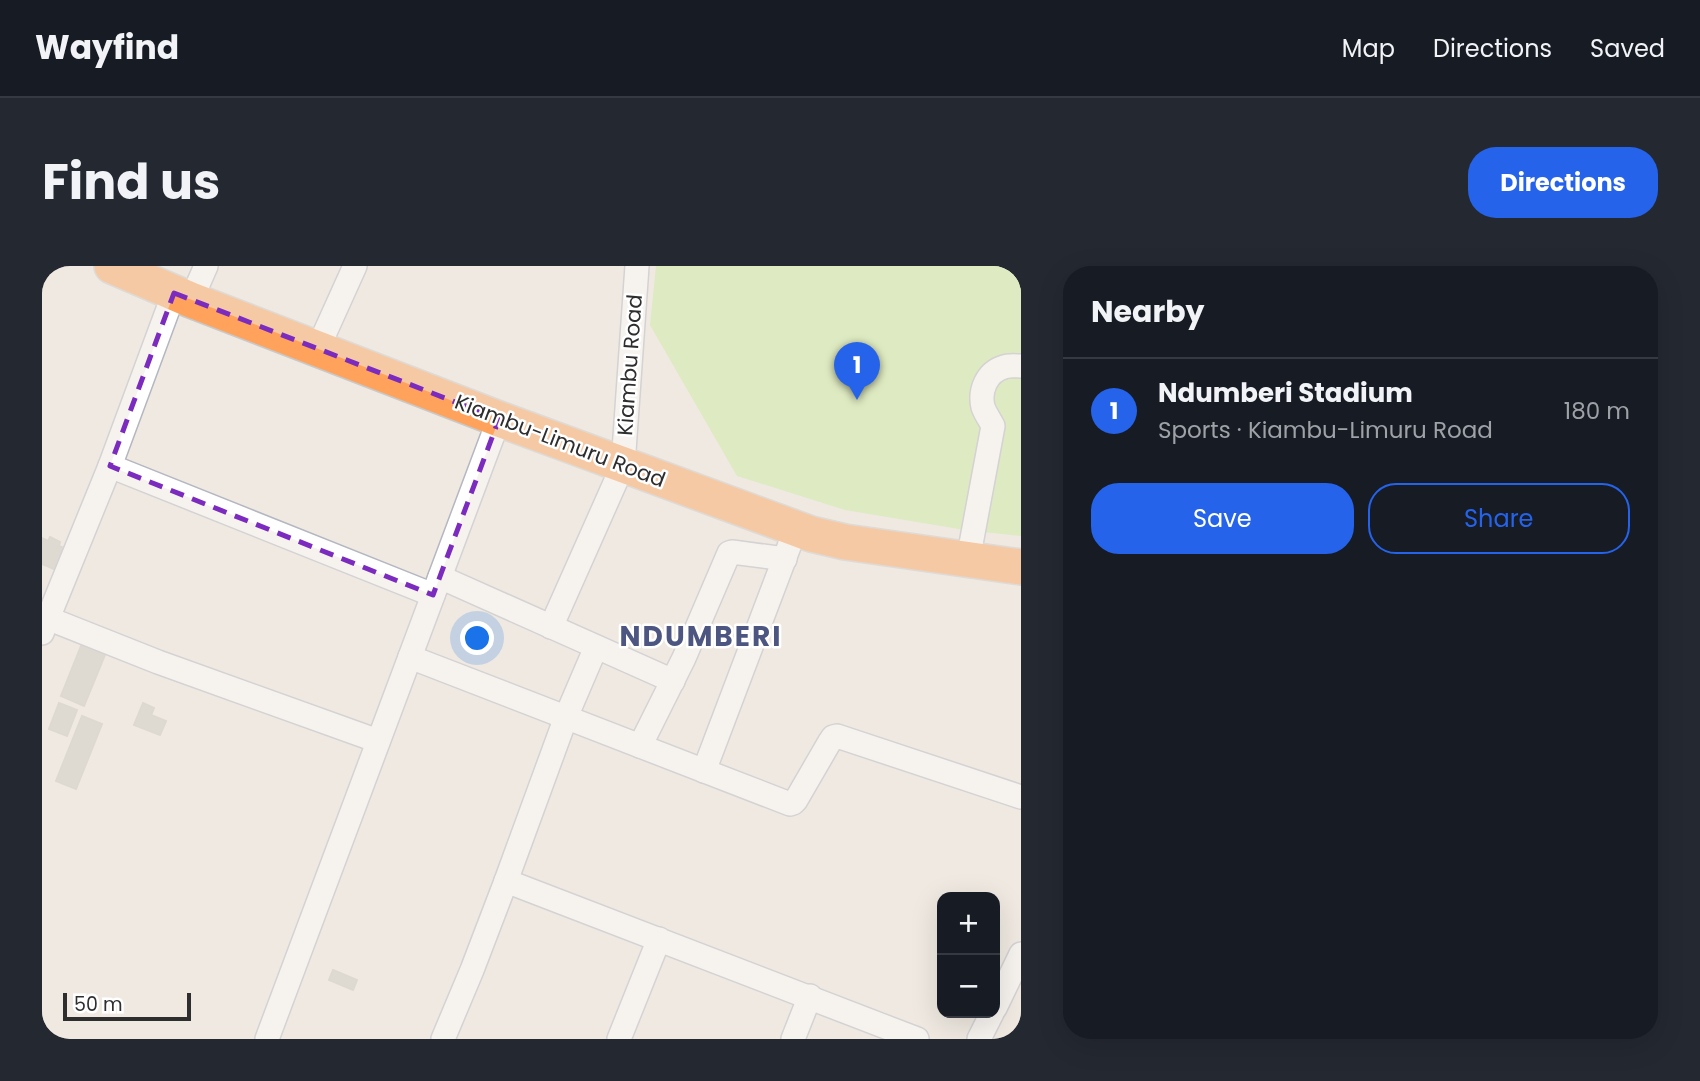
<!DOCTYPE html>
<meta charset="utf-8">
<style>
:root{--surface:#171b24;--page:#242831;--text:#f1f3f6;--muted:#9ea1a6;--line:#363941;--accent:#2563eb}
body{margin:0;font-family:Poppins,sans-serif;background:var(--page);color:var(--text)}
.controls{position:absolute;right:21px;bottom:21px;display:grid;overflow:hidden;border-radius:14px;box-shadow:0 7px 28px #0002}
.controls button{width:63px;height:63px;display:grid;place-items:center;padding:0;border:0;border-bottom:2px solid var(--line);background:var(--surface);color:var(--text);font:35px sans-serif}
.scale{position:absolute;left:21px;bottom:18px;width:128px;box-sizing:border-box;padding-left:7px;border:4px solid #2e2e2e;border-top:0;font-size:19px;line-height:24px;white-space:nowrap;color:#2e2e2e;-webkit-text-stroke:5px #fff;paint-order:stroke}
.you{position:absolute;left:436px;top:373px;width:24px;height:24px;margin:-18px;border:5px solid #fff;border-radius:50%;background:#1a73e8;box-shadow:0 0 0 10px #1a73e833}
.badge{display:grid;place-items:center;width:46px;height:46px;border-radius:50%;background:var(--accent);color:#fff;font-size:23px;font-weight:700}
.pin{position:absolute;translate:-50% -58px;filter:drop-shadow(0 2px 4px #0008)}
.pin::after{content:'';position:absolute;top:37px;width:24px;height:21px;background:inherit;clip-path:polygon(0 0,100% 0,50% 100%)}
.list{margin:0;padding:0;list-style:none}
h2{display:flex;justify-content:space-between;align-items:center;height:91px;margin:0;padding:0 28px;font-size:30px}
h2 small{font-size:23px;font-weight:400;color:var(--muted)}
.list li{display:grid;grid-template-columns:46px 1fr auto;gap:21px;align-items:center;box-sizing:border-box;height:105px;padding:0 28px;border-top:2px solid var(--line)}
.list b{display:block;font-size:26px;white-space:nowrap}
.list p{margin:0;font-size:23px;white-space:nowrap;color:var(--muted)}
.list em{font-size:23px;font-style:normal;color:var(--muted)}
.actions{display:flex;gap:14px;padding:21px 28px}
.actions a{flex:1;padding:16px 0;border:2px solid var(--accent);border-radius:28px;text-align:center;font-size:24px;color:var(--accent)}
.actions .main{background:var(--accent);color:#fff}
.map{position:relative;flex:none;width:979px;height:773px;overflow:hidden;border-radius:28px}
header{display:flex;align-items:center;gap:42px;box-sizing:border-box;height:98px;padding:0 35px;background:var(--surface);border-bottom:2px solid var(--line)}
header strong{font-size:33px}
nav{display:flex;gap:38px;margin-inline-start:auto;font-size:24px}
.intro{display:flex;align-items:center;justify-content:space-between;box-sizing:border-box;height:168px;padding:0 42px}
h1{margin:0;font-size:49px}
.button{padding:18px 32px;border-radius:28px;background:var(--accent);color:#fff;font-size:24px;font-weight:700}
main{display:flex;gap:42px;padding:0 42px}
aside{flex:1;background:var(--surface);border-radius:28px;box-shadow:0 7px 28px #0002}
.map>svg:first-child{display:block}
.pitch{fill:#c9ec9a}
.building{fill:#cbc7bf;stroke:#cbc5ba;stroke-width:2}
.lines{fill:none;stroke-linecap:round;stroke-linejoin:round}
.minor-casing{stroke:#b4b7c1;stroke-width:26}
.highway-casing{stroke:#c9c9c9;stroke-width:38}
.minor{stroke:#fff;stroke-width:23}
.highway{stroke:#ffa35c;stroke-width:35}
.marked{fill:none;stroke:#7b2cbf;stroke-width:5;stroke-dasharray:14 9;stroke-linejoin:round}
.labels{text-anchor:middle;stroke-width:5;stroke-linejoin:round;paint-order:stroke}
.street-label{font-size:21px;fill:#2e2e2e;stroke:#fff}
.district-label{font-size:28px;font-weight:bold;letter-spacing:2px;fill:#4d5680;stroke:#fff}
</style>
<header>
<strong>Wayfind</strong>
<nav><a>Map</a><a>Directions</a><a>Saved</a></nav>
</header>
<div class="intro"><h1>Find us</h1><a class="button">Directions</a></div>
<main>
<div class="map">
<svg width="979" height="773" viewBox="0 0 979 773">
<rect width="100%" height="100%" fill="#efe9e1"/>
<path class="pitch" d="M614 0H979V270L923 264 803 244 695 210 608 59Z"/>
<g class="building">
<path d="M8 271 18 276 17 280 24 283 14 304 0 298V272L6 275Z"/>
<path d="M43 370 67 379 42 440 19 430Z"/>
<path d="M17 437 35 444 25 470 7 463Z"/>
<path d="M101 437 112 442 109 449 124 455 118 469 92 459Z"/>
<path d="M40 450 60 458 34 523 14 515Z"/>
<path d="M291 704 315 714 311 724 287 714Z"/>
</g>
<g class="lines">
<defs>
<g id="minor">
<path d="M149 34 164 0"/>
<path d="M276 82 313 0"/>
<path d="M68 200 391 329"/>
<path d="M926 294 951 160C948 154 943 147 941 141 937 124 945 106 962 101 967 99 974 100 979 100"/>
<path d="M398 311 631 415"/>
<path d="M0 350 116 396 336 475"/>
<path d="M509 361 581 199 595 0"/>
<path d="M0 367 68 200 132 27"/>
<path d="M368 391 748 538 751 537 754 534 787 477 791 471 795 470 979 531"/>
<path d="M598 480 642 392 687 287 690 286 743 293"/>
<path d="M662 505 748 278"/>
<path d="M464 615 875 773"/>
<path d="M953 742 979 688"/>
<path d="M225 773 457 153"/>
<path d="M401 773 430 704 464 615 524 451 554 381"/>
<path d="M577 773 617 673"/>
<path d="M751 773 768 730"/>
<path d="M937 773 950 747"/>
</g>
<path id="highway" d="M70 0 149 34 457 153 769 268 803 276 979 301"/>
</defs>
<use href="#minor" class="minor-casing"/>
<use href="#highway" class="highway-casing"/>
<use href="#minor" class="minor"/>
<use href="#highway" class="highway"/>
</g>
<path d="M0 0H979V773H0ZM132 27 457 153 391 329 68 200Z" fill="#efe9e1" fill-opacity=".55" fill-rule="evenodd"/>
<path class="marked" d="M132 27 457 153 391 329 68 200Z"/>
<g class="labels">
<g class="street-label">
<text transform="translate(588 99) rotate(-86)" y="7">Kiambu Road</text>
<text transform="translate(518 175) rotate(21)" y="7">Kiambu-Limuru Road</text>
</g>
<g class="district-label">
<text x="659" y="380">NDUMBERI</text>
</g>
</g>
</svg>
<div class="controls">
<button>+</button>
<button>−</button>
</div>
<div class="scale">50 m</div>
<div class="you"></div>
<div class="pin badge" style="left:815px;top:134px">1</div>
</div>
<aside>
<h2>Nearby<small></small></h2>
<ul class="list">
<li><span class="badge">1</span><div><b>Ndumberi Stadium</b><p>Sports · Kiambu-Limuru Road</p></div><em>180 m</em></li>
</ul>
<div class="actions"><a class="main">Save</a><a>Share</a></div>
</aside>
</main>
